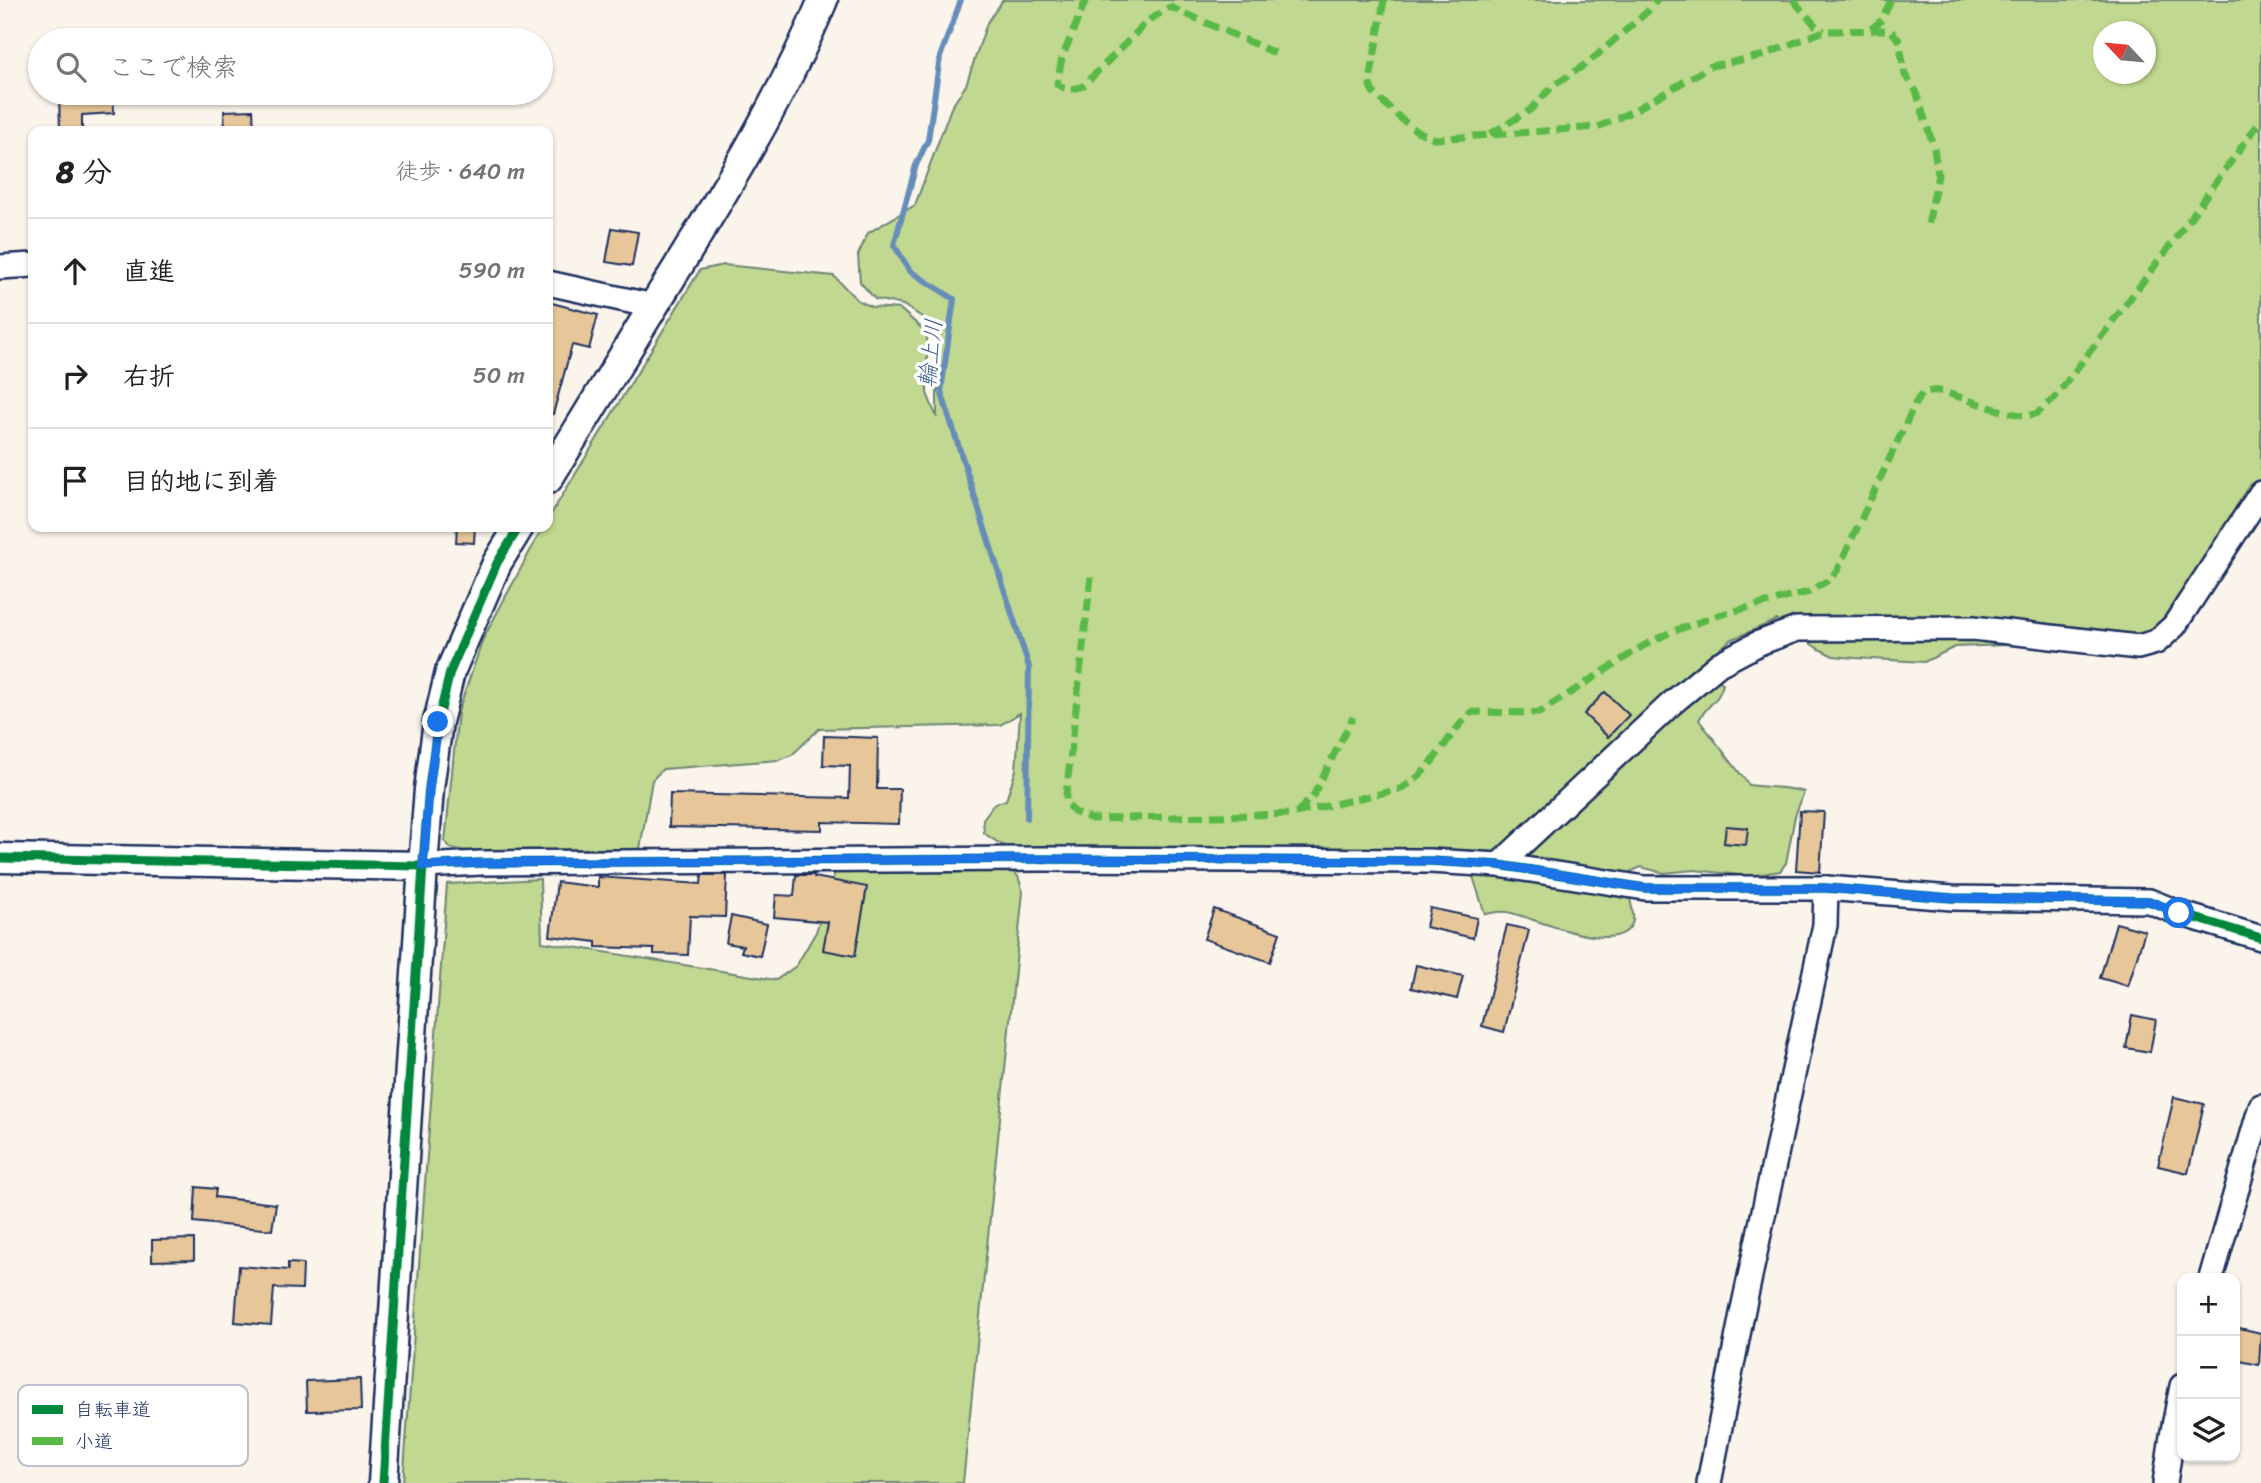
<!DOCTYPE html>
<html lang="ja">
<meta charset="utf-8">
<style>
:root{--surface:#fff;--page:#f2f2f2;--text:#202124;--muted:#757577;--line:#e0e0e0}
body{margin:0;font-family:Sriracha,"Klee One",sans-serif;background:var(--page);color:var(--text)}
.controls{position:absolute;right:21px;bottom:21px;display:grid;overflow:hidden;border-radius:14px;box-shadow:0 2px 5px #0004}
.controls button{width:63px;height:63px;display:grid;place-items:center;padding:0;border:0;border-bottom:2px solid var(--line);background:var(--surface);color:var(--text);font:35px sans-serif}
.compass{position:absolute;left:2093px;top:21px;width:63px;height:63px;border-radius:50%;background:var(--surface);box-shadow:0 2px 5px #0004;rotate:296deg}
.stop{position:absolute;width:21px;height:21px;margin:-16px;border:5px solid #1a73e8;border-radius:50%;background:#fff}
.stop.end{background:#1a73e8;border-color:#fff;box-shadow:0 2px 7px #0008}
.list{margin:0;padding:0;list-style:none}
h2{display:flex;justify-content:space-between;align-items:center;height:91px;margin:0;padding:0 28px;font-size:30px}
h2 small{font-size:23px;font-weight:400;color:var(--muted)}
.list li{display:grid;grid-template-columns:46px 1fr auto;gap:21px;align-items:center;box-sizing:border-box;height:105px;padding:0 28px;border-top:2px solid var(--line)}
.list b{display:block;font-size:26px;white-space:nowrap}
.list em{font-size:23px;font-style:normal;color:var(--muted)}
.icon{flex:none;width:38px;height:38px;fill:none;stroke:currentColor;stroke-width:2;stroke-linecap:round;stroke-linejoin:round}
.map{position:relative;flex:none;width:2261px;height:1483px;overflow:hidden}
.search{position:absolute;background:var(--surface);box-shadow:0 2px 5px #0004;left:28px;top:28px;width:525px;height:77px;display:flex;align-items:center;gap:18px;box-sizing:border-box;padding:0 24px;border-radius:38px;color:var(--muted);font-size:26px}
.panel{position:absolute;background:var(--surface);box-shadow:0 2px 5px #0004;left:28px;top:126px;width:525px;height:406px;border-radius:14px}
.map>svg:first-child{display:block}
.green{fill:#c0d88f;stroke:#6e8476;stroke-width:2;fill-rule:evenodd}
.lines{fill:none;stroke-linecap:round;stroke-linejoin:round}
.stream{stroke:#668db9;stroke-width:6}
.building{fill:#e7c799;stroke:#1b2f5e;stroke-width:2}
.minor-casing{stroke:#1b2f5e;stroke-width:28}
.tertiary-casing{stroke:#1b2f5e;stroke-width:33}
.minor{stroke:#fff;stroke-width:23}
.tertiary{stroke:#fff;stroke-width:28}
.quiet{stroke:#58b947;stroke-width:7;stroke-dasharray:14 7;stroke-linecap:butt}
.cycleway-casing{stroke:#fff;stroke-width:13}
.cycleway{stroke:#00873e;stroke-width:9}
.route{stroke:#1a73e8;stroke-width:9}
.labels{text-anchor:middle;stroke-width:7;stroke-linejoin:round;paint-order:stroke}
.water-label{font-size:23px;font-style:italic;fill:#405e8b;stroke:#fff}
.key{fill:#fff;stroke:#bbc1cf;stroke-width:2}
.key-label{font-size:19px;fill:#1b2f5e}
</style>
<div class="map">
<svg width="2261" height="1483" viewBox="0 0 2261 1483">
<rect width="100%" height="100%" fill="#faf4eb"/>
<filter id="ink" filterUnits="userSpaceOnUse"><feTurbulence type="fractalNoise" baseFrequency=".0143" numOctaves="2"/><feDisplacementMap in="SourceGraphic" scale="14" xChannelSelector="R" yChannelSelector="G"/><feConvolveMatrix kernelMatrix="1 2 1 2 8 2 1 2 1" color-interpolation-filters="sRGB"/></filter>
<g filter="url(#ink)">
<g class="green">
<path d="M1003 0H2261V479L2165 624 2130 638 2102 656 2034 644 1955 647 1924 662 1855 658 1833 656 1817 648 1777 620 1730 640 1704 664 1723 684C1719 702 1707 704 1699 720L1749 785C1768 788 1786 786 1804 792L1795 816 1786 863 1780 871 1750 876 1694 870 1664 873 1641 867 1625 874C1626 884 1635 914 1633 921 1622 960 1531 916 1507 912 1500 911 1492 913 1485 914L1467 858 1468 850 1036 851V846C1011 851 1004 848 984 833L983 819 994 804 1006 800 1016 770 1020 713 1000 725 819 729 792 755 779 760 663 769 652 780 640 849 467 851 451 848 445 842 458 712 483 639 543 527H548V519L700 270 724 265 834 276 857 300 872 307 900 309 927 333V393L937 418V340L922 317 903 305 875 299 860 282 858 255 868 233 915 205 951 108 966 85 987 23ZM2104 32H2146V74H2104Z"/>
<path d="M836 868 1008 869 1018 876 1023 892 963 1483H403L447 884 540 879 542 942 776 980 796 966 816 932Z"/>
</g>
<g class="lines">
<path class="stream" d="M961 0 940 57 928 140 916 165 894 245 910 271 954 299 941 391 1029 667 1027 818"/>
</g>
<g class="building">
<path d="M59 93H113L114 113 82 115V131H60Z"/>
<path d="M253 110 254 130 225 131 224 111Z"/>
<path d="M612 228 638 232 632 266 606 262Z"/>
<path d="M548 302 598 315 589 349 572 345 553 414 548 413Z"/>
<path d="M457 527H475L474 543 456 542Z"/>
<path d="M1605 692 1629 715 1608 737 1584 714Z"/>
<path d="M824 736 878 738 877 789H900L899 824 822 822V830L669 827 670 794 849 798 850 766 823 765Z"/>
<path d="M1800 811 1824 812 1820 872 1796 870Z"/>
<path d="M1726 826 1748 828 1746 845 1724 843Z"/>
<path d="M702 875H727L725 917 690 916 688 955 654 954V949L596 947V942L550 936 557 882 598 887V877L701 884Z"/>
<path d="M796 875H814V877L867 887 855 956 823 950 828 922 774 917 776 895 794 896Z"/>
<path d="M1430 908 1477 918 1473 938 1426 927Z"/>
<path d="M1214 909 1280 933 1270 962 1204 939Z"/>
<path d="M731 916 767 924 760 956 741 952 743 946 726 943Z"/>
<path d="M2116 923 2145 931 2128 986 2100 978Z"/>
<path d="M1507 925 1529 930 1504 1032 1482 1026Z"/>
<path d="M1416 965 1463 976 1457 999 1411 988Z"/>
<path d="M2132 1015 2156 1020 2150 1052 2126 1048Z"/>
<path d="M2174 1097 2204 1104 2188 1173 2158 1166Z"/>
<path d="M196 1187 216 1189 215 1197 276 1204 272 1230 194 1222Z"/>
<path d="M194 1239V1260L152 1261V1240Z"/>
<path d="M288 1263 303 1264 302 1289 274 1288 271 1325 235 1322 239 1266 288 1270Z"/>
<path d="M2235 1327 2261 1333 2259 1365 2235 1360Z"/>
<path d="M360 1379 361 1410 307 1411 306 1381Z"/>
</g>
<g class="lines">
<defs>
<g id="minor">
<path d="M0 267 33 265"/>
<path d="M548 283 653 306"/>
<path d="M1499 865 1671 704 1719 664 1759 643 1797 629 1973 628 2138 647 2156 642 2174 626 2261 493"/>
<path d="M423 866 481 863 1042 859 1430 861 1499 865 1645 888H1826L1952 898 2149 901 2179 913 2261 938"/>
<path d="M2211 1278 2261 1106"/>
<path d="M1709 1483 1742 1314 1825 925 1826 888"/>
<path d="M2165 1483 2172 1436 2182 1386"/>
</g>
<g id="tertiary">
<path d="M548 479C583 421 618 364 653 307 715 207 778 108 823 0"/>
<path d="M0 858 423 866"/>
<path d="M383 1483 423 866 429 789 438 722 450 672 497 563 519 527"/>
</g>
</defs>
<use href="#minor" class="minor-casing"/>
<use href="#tertiary" class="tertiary-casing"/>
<use href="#minor" class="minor"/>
<use href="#tertiary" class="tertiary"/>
<g class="quiet">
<path d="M1086 0 1062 58 1057 84C1067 91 1072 90 1083 86L1148 21 1170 7 1275 53"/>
<path d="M1384 0 1371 75 1370 86 1373 92 1400 118 1417 131 1436 139 1598 127 1633 111 1711 66 1761 56 1824 31 1890 30 1899 40 1905 75 1916 91 1934 148 1938 175 1928 225"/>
<path d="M1793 0 1815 25 1824 31"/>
<path d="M1871 29 1882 20 1891 0"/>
<path d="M1490 134 1530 110 1552 87 1590 61 1647 12 1657 0"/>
<path d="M1091 577 1066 795V804L1076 813 1092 819 1291 814 1400 789C1432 774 1446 735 1472 712L1539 713 1643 646 1671 632 1719 615 1809 592 1827 581 1837 571 1915 404 1922 393C1928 392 1933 390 1939 391 1960 395 2016 421 2035 414 2042 411 2047 404 2053 400L2167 250 2261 120"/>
<path d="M1297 812 1313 796 1353 717"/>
</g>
<defs>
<g id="cycleway">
<path d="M0 858 423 866 481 863 1042 859 1430 861 1499 865 1645 888H1826L1952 898 2149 901 2179 913 2261 938"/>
<path d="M383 1483 423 866 429 789 438 722 450 672 497 563 519 527"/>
</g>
</defs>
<use href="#cycleway" class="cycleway-casing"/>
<use href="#cycleway" class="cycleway"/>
</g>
</g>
<g class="lines" filter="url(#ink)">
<path class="route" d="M438 722 429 789 423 866 481 863 1042 859 1430 861 1499 865 1645 888H1826L1952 898 2149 901 2179 913"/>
</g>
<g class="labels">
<g class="water-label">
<text transform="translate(930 353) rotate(-84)" y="8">輪上川</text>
</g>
</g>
<rect x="18" y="1385" width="230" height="81" rx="10" class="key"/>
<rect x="32" y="1405" width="31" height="9" fill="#00873e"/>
<rect x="32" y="1437" width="31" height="8" fill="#58b947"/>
<g class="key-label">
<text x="75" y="1416">自転車道</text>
<text x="75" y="1448">小道</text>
</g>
</svg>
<div class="controls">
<button>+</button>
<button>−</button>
<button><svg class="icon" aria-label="layers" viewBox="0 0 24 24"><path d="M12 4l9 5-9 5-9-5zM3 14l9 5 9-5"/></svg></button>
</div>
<svg class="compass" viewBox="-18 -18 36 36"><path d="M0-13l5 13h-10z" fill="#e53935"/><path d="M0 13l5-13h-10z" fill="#757577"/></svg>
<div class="stop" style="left:2179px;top:913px"></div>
<div class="stop end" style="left:438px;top:722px"></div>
<div class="search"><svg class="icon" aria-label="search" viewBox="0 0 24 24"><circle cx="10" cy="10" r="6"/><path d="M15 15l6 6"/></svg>ここで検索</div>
<section class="panel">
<h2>8 分<small>徒歩 · 640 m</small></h2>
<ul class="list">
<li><svg class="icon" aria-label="ahead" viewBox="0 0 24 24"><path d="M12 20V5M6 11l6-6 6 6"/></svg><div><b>直進</b></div><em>590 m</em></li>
<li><svg class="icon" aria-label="right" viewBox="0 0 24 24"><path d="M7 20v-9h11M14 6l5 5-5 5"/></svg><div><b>右折</b></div><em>50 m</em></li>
<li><svg class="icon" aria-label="arrive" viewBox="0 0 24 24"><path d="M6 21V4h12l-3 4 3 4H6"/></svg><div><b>目的地に到着</b></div></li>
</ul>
</section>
</div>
